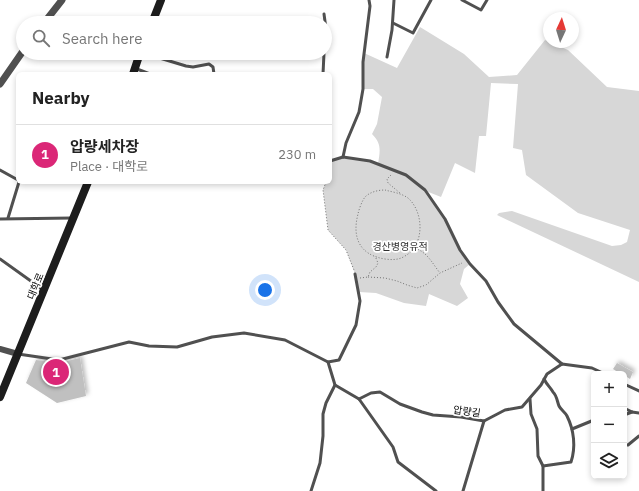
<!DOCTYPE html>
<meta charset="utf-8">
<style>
:root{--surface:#fff;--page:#f6f6f6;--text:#222;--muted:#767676;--line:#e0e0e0;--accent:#db2777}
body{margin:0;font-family:"IBM Plex Sans","Noto Sans KR",sans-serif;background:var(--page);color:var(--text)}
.controls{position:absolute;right:12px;bottom:12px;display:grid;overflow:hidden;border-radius:6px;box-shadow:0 2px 6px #0003}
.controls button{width:36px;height:36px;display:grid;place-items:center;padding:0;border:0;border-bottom:1px solid var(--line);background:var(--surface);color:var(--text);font:20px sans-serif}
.compass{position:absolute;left:543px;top:12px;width:36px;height:36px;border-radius:50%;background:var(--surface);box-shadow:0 2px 6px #0003;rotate:4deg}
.you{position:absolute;left:265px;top:290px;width:14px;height:14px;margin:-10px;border:3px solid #fff;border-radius:50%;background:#1a73e8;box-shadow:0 0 0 6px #1a73e833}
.badge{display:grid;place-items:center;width:26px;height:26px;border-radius:50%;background:var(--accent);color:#fff;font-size:13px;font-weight:700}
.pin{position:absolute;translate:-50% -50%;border:2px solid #fff;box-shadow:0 1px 4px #0006}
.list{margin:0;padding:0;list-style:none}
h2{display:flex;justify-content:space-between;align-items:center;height:52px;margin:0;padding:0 16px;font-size:17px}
h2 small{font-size:13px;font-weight:400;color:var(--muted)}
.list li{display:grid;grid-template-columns:26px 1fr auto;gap:12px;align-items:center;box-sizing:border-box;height:60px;padding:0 16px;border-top:1px solid var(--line)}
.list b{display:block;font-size:15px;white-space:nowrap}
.list p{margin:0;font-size:13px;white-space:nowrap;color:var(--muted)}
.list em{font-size:13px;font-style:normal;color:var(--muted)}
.icon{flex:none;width:22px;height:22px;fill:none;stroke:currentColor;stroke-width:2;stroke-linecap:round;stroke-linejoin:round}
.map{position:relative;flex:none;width:639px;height:491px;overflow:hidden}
.search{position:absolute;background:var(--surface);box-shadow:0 2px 6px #0003;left:16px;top:16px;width:316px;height:44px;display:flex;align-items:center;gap:10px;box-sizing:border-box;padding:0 14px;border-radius:22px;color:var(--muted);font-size:15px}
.panel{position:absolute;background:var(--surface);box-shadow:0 2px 6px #0003;left:16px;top:72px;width:316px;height:112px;border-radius:6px}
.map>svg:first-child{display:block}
.green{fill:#d7d7d7}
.building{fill:#c0c0c0;filter:url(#shadow)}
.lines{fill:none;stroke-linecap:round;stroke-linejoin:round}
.path{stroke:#727272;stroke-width:1;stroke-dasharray:1 2;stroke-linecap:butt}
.service{stroke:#505050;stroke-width:3}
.minor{stroke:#505050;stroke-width:6}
.tertiary{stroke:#505050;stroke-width:7}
.secondary{stroke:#1d1d1d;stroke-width:8}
.labels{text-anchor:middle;stroke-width:3.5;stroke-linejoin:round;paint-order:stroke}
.park-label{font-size:10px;fill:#2e2e2e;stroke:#fff}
.street-label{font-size:10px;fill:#000;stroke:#fff}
</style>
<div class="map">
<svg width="639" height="491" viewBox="0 0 639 491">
<defs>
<filter id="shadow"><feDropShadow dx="2.5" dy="-2.5" stdDeviation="2" flood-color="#0004"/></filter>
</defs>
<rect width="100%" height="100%" fill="#fff"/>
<path class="green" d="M420 27 464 54 489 77 517 75 545 40 568 50 607 87 639 91V282L497 215 499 213 512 211 612 246 621 245 627 242 630 230 578 213 526 175 522 150 513 148 518 84 491 83 486 136H479L475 173 455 163 441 197 426 191 445 219 460 250 470 264 464 269 460 284 468 298 457 306 429 294 426 306 404 303 376 293 359 292 355 274 346 250 328 230 323 190 326 182H330V161C345 156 363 159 378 164 380 151 382 144 372 134L377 124 382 97 373 89H363L364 53 397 68Z"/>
<g class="building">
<path d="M80 358 86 396 57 403 26 383 36 360 59 363Z"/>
<path d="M617 363 633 372 630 379 624 375V374H621L613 369Z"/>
</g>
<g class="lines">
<g class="path">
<path d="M391 175 387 179 388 183 400 193"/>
<path d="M326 182 323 190 328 230 346 250 354 270"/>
<path d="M385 190C392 192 401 193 408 198 424 212 425 245 405 256 399 260 392 260 385 259 359 255 352 237 358 214 359 209 362 201 365 197 370 192 378 190 385 190Z"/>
<path d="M415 248C428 253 432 263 440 273"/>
<path d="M368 277 385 278 397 281 407 285 417 288 426 285 440 273 462 263"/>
<path d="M360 278 368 277 370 272 376 267 378 263 375 256"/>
</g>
<g class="service">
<path d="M462 0 481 10 487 0"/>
<path d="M324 14 326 29 325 42"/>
<path d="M393 23 413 33 431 0"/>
<path d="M143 53 186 66 193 67 209 64 213 67 214 74"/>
<path d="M387 57 392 30 394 0"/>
<path d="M137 69 150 74"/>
<path d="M323 74 324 53"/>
<path d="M343 157 346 143 359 112 363 89V62L370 6 369 0"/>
<path d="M330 161 343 157 370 161 406 175 425 190 445 219 460 250 470 264 486 281 498 302 514 324 562 364"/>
<path d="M0 170 18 180"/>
<path d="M8 218 19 182"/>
<path d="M0 219 72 218"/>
<path d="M0 259 42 289"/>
<path d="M18 354 59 360 129 342 149 346 177 347 212 337 244 333 285 340 328 362 335 385 326 403 323 414V436L320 463 311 491"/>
<path d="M328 362 339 360 356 325 360 301 355 274"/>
<path d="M624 384 639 391"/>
<path d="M335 385 359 399 393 447 398 462 436 491"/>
<path d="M359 399 371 393 380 392 400 404 422 412 433 415 461 417 484 421 505 410 522 407 541 385 547 374 562 364 592 368 605 374"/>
<path d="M530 399 531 414 537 429 538 456 543 466V491"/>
<path d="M624 408 632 412 639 413"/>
<path d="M624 415 632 412"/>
<path d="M572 429 594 420"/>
<path d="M624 445H628L639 436"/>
<path d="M543 466 571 462C576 447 574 430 567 416 565 412 561 410 559 406 557 401 557 396 553 392 550 387 547 385 544 379"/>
<path d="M463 491 484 421"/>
</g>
<path class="minor" d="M0 349 18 354"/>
<g class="tertiary">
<path d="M44 23 62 0"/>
<path d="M0 84 23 51"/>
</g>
<g class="secondary">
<path d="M152 23 161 0"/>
<path d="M133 74 140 53"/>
<path d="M0 397 88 182"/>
</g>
</g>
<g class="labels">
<g class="park-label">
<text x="400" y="250">경산병영유적</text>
</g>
<g class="street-label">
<text transform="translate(35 286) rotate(-68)" y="4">대학로</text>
<text transform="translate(467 411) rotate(8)" y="4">압량길</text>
</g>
</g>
</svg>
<div class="controls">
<button>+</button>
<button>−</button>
<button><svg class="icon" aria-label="layers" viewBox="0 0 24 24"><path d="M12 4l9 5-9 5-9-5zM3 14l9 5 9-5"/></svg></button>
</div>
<svg class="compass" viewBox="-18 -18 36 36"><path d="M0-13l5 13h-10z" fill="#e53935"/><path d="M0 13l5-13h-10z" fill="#767676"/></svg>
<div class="you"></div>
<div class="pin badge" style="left:56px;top:372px">1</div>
<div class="search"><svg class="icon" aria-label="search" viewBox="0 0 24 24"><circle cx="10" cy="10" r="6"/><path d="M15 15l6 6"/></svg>Search here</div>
<section class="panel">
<h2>Nearby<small></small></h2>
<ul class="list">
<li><span class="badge">1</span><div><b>압량세차장</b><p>Place · 대학로</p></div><em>230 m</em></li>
</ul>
</section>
</div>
